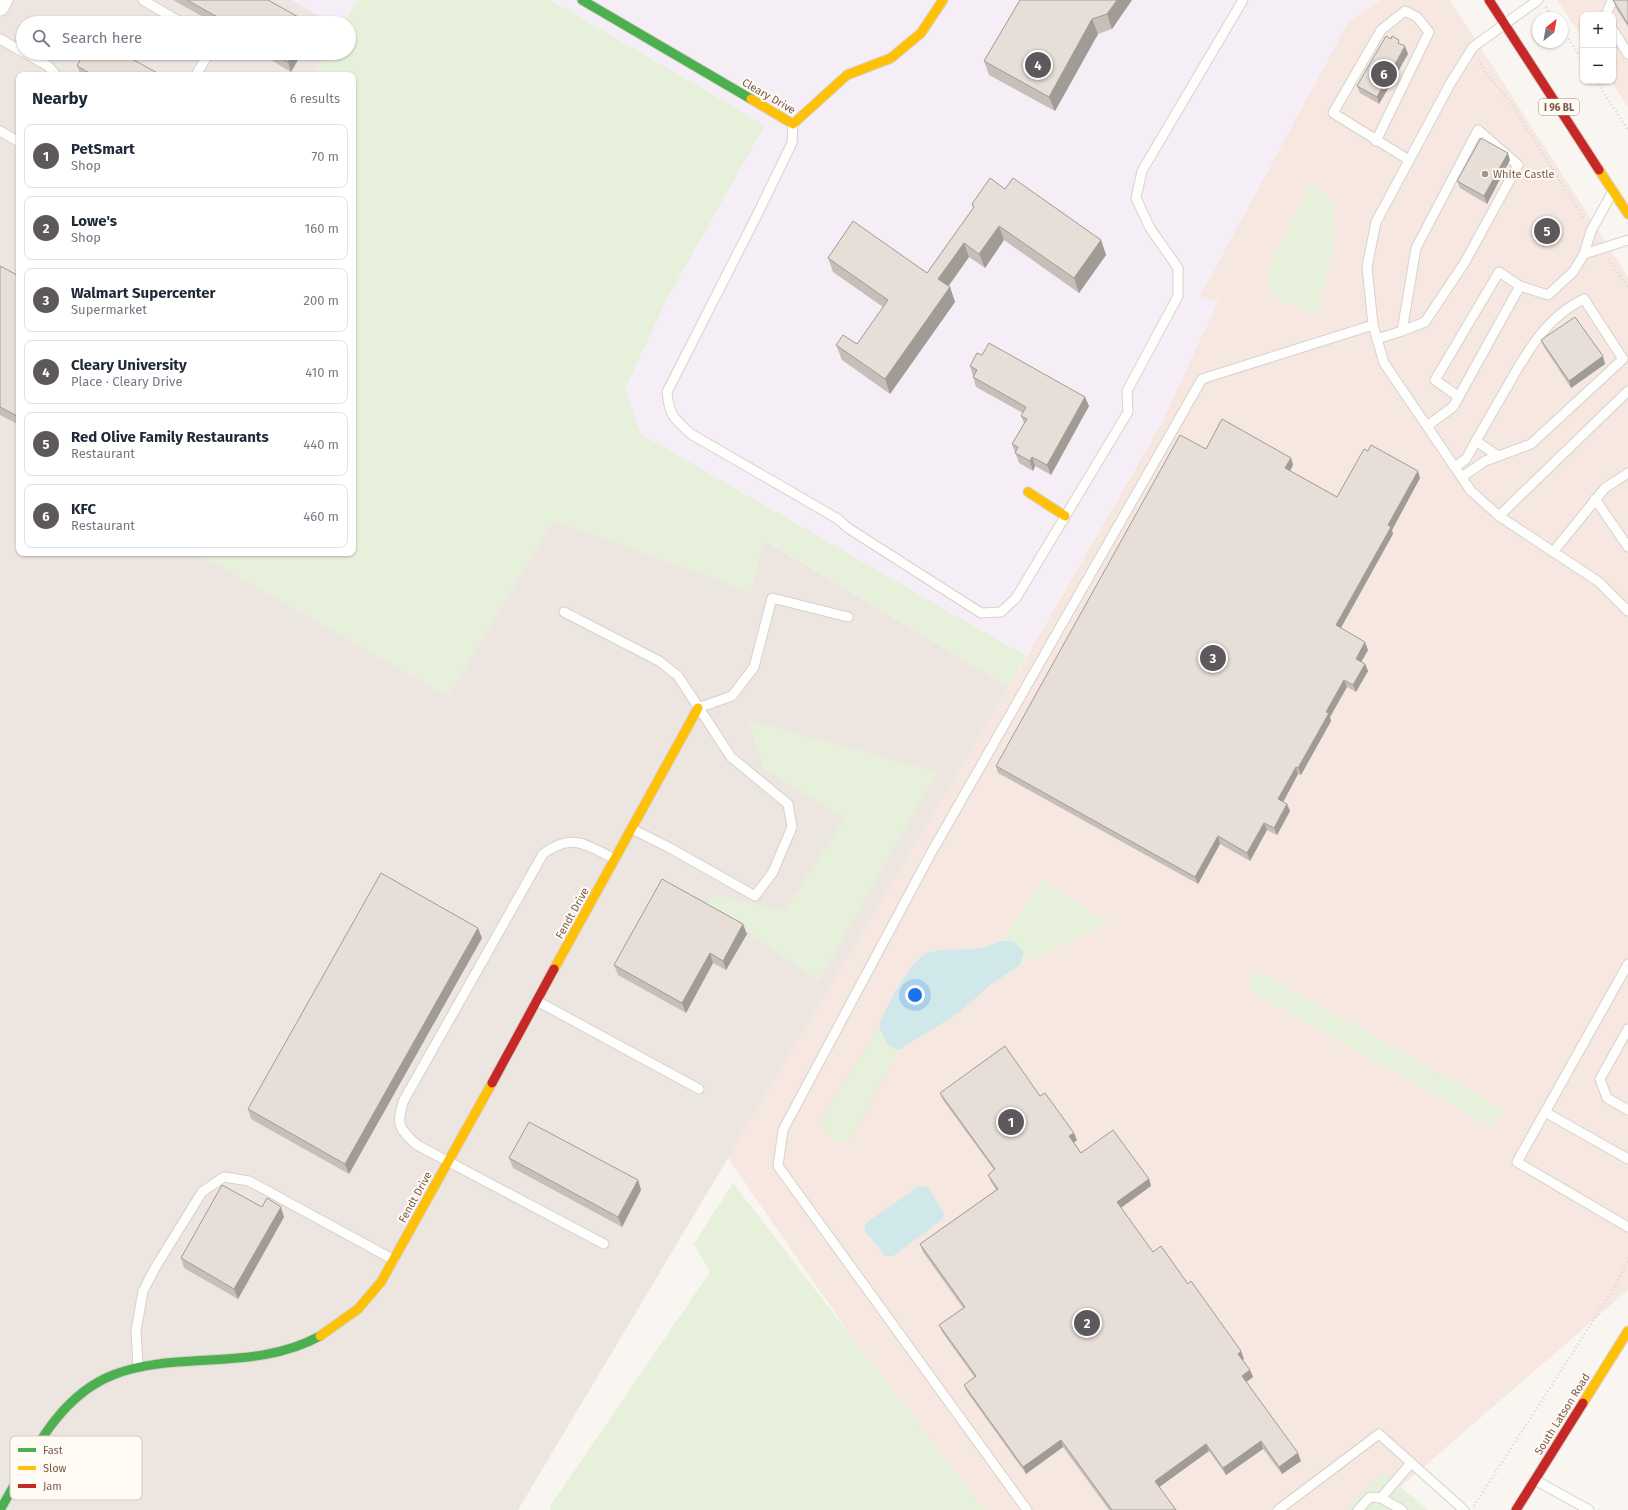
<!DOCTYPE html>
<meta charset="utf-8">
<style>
:root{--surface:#fff;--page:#f6f6f7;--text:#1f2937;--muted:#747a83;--line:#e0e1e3;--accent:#5c585b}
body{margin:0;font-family:"Fira Sans",sans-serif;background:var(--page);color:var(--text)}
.controls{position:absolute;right:12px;top:12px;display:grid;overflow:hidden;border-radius:8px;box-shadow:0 1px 3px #0004}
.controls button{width:36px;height:36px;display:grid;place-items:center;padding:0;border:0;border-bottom:1px solid var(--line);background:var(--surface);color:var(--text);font:20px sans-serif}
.compass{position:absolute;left:1532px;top:12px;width:36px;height:36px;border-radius:50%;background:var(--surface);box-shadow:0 1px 3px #0004;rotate:31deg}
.you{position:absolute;left:915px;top:995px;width:14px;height:14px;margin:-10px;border:3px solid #fff;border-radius:50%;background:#1a73e8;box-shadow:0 0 0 6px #1a73e833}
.badge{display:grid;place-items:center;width:26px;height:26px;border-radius:50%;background:var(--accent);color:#fff;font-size:13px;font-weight:700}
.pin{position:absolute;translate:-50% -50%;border:2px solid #fff;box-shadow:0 1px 4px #0006}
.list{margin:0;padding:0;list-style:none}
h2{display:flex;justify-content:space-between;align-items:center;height:52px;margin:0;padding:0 16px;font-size:17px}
h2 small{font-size:13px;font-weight:400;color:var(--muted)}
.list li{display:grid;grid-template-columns:26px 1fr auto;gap:12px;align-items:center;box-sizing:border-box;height:64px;margin:0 8px 8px;padding:0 8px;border:1px solid var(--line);border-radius:8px}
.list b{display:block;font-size:15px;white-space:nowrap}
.list p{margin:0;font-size:13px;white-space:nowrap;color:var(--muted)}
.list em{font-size:13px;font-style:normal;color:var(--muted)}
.icon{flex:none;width:22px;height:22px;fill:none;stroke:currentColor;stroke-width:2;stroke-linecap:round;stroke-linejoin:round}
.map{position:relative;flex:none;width:1628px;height:1510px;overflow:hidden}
.search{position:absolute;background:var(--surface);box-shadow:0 1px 3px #0004;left:16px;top:16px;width:340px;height:44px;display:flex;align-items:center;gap:10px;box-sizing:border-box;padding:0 14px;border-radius:22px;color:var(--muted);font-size:15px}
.panel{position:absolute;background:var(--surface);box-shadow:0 1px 3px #0004;left:16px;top:72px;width:340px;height:484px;border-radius:8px}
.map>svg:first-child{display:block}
.commercial{fill:#f6e8e1}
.industrial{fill:#ede5e0}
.education{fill:#f6eef6}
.green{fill:#e7f0db}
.water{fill:#d0e8ea}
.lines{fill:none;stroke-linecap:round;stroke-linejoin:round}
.lane-casing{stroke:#d7d1cb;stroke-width:11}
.street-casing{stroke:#d7d1cb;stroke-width:19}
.fast-casing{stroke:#d9d2cb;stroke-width:11}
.slow-casing{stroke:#d9d2cb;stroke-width:11}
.jam-casing{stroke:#d9d2cb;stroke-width:11}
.path{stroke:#dcd5d0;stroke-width:2.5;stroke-dasharray:1 3;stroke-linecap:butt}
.lane{stroke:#fefefd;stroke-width:9}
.street{stroke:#fefefd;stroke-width:17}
.fast{stroke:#4caf50;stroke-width:9}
.slow{stroke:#ffc107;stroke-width:9}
.jam{stroke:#c62828;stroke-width:9}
.wall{fill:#c6bfb9}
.shaded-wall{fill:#a19b96}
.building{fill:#e6ded7;stroke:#a19b96}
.poi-dot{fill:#a69286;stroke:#fffaf3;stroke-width:1.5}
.labels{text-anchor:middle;stroke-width:4;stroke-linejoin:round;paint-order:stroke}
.shield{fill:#fffaf3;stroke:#a28b7f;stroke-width:1}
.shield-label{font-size:10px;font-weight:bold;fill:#7a5c4d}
.street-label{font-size:11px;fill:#7a5c4d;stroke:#fffaf3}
.poi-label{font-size:11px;fill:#7a5c4d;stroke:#fffaf3;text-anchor:start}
.key{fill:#fffaf3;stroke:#d7cbc1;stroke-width:1}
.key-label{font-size:11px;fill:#7a5c4d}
</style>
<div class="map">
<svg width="1628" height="1510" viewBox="0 0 1628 1510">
<rect width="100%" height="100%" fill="#f9f5f0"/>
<g class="commercial">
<path d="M1380 0H1450L1628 277V1290L1374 1510H971L728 1158 1009 687 1161 424 1218 301 1200 296 1349 20Z"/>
<path d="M1557 0H1628V107L1611 81H1613V15H1583V39Z"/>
</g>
<path class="industrial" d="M0 0H292L331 23H23V53H325L312 75H19V553H197L448 696 553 520 751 592 764 540 1009 687 518 1510H0Z"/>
<g class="education">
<path d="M292 0H357L343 23H331Z"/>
<path d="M550 0H1380L1349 21 1200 296 1218 301 1161 424 1026 656 641 434 625 389 668 297 764 126Z"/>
</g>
<g class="green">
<path d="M357 0H550L765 125 668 297 625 389 641 434 1026 656 1009 687 765 540 751 592 553 520 448 696 197 553H353V75H312L325 53H349V23H343Z"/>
<path d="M1310 184 1333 200 1335 240 1317 316 1270 296 1268 269Z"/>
<path d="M748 720 937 772 819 981 706 903 716 895 784 911 845 818 764 770Z"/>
<path d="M1042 880 1109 923 1020 965 1024 951 1002 941Z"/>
<path d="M1255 969 1505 1110 1492 1127 1248 990Z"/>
<path d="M879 1026 887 1044 899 1050 848 1144 828 1138 821 1119Z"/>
<path d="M733 1183 985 1510H551L549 1508 710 1272 694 1244Z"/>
<path d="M1383 1472 1428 1510H1346Z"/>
</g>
<g class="water">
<path d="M1002 941H1013L1024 951 1020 965 990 985 960 1012 899 1050 887 1044 879 1026C884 1009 910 963 925 954 928 952 936 951 939 950 961 949 982 951 1002 941Z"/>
<path d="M919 1186 927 1187 944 1212 943 1219 893 1256H885L864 1230 866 1223Z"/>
</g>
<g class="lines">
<defs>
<g id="lane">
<path d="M143 0 182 23"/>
<path d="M1538 0 1473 47 1450 84 1376 222 1367 267 1373 325 1384 363 1471 491 1499 516 1599 582 1628 611"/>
<path d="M1606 15 1611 3 1616 0"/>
<path d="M1613 30 1628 54"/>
<path d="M0 39 23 52"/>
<path d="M25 53 48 66 56 75"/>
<path d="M196 75 209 53"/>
<path d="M793 124 792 143 755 219 667 392C669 415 674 419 691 434L838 519 848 528 981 613 1001 612 1016 598 1128 412 1127 391 1178 296V268L1150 228 1136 198 1142 171 1243 0"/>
<path d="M0 131 19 142"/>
<path d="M1376 141 1429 32 1417 17 1405 11 1381 30 1333 113 1409 160"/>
<path d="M1584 254 1628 240"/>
<path d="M1377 339 1402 331 1416 248 1478 130 1518 165 1465 262 1425 322 1402 331"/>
<path d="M1459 397 1435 380 1499 272 1520 286"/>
<path d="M1427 426 1453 407 1520 286 1548 295 1573 272 1584 254 1591 231 1613 191"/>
<path d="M1476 441 1498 456"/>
<path d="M1455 467 1466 459C1479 435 1493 411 1507 387 1527 352 1546 317 1584 299L1623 359 1531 444 1485 461 1462 477"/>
<path d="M1595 499 1628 547"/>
<path d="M1499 516 1628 391"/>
<path d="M1553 552 1605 488 1628 473"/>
<path d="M564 612 659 661 678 676 731 757 788 804 792 827 773 872 755 896 670 848 632 829"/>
<path d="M698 708 732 696 754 667 772 598 848 617"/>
<path d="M1628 964 1517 1162 1628 1227"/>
<path d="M537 1001 699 1089"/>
<path d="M1628 1029 1600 1079 1607 1098 1628 1110"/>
<path d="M1545 1112 1628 1159"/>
<path d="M604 1244 417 1145C398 1128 396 1124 404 1100L543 854C572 832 586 845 615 859"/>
<path d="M138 1367 136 1331 143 1291 155 1268 202 1192 224 1177 249 1181 394 1260"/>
<path d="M1535 1480 1589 1510"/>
<path d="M1381 1498 1411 1463"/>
<path d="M1027 1510 778 1166 783 1130 930 855 1202 379 1373 325"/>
<path d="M1278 1510 1379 1434 1464 1510"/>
<path d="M1358 1510 1370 1497 1381 1498 1402 1510"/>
</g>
<path id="street" d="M0 7 4 0"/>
<g id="fast">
<path d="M582 0 751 99"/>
<path d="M0 1510C29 1461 56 1397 113 1375 142 1363 177 1362 209 1360 248 1358 285 1355 320 1336"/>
</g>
<g id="slow">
<path d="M751 99 793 124 847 75 891 58 921 33 943 0"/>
<path d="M1599 170 1628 214"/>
<path d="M1028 492 1065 516"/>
<path d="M554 969 698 708"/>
<path d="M320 1336 358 1309 381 1282 492 1083"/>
<path d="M1583 1403 1628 1331"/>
</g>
<g id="jam">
<path d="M1489 0 1599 170"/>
<path d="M492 1083 554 969"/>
<path d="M1516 1510 1583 1403"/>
</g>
</defs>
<use href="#lane" class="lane-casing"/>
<use href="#street" class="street-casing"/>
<use href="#fast" class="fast-casing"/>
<use href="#slow" class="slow-casing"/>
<use href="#jam" class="jam-casing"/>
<g class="path">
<path d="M1546 7 1553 18"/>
<path d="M1562 29 1583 61"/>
<path d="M1479 60 1484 71 1510 102 1584 219"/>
<path d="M1596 81 1628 130"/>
<path d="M1609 259 1628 288"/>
<path d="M1474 1506 1611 1293 1628 1261"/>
</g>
<use href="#lane" class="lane"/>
<use href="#street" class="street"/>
<use href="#fast" class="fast"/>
<use href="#slow" class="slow"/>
<use href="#jam" class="jam"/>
</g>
<g class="wall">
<path d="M173 0H268L309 23H214Z"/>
<path d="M1132 0 1112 29 1098 34 1055 111 989 75 984 61Z"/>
<path d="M1613 0H1628V27L1616 8Z"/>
<path d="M1401 44 1408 54 1379 104 1360 93 1357 86Z"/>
<path d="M264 53H302L291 72 266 57Z"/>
<path d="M77 66 161 75H83L80 73Z"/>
<path d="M1510 160 1487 204 1460 188 1457 181Z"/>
<path d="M1005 189 1101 240 1106 255 1079 293 1004 240 985 268 969 257 949 286 950 287 955 302 890 394 842 360 836 345 857 344 883 307 833 272 828 258 927 273 973 208 972 204Z"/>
<path d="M0 266 19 276V425L0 415Z"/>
<path d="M1541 340 1605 364 1571 388 1544 347Z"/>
<path d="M970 366 1089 406 1051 475 1035 466 1033 471 1019 463 1012 444 1024 423 1021 416 1023 413 976 387 973 377V376Z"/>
<path d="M1206 449 1291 458 1293 465 1290 471 1337 497 1420 478 1392 530 1393 534 1341 628 1368 650 1361 662 1365 664 1368 671 1356 692 1347 687 1330 717 1331 721 1301 775 1298 774 1283 802 1287 804 1290 811 1277 835 1267 830 1250 861 1220 844 1198 884 998 773 996 766Z"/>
<path d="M747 934 726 970 713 963 686 1013 618 975 614 965Z"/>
<path d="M482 938 349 1174 251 1119 248 1109Z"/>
<path d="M940 1093 1040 1096 1077 1140 1074 1142 1081 1153 1149 1179 1151 1186 1121 1208 1153 1252 1188 1284 1244 1359 1243 1360 1250 1370 1253 1377 1246 1382 1301 1461 1282 1474 1263 1449 1226 1475 1209 1451 1159 1487 1176 1510H1109L1063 1447 1026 1474 967 1392 964 1385 975 1378 942 1332 939 1325 963 1308 923 1252 920 1244 996 1190 991 1182 988 1175 994 1170 943 1100Z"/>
<path d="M509 1158 638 1180 641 1190 622 1227 513 1168Z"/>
<path d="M262 1207 284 1217 238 1299 184 1268 181 1258Z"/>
</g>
<g class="shaded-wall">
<path d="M1117 0H1132L1112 29 1107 14Z"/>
<path d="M264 16 267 23H260Z"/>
<path d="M1092 19 1098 34 1055 111 1049 97Z"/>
<path d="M1405 46 1408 54 1379 104 1377 97Z"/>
<path d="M293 53H302L291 72 288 62Z"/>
<path d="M1508 153 1510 160 1487 204 1484 196Z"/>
<path d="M999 226 1004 240 985 268 979 254Z"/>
<path d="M1101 240 1106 255 1079 293 1074 278Z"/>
<path d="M964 243 969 257 943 293 938 279Z"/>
<path d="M950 287 955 302 890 394 885 379Z"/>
<path d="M1603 356 1605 364 1571 388 1569 381Z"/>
<path d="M1085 397 1089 406 1051 475 1047 465Z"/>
<path d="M1032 457 1035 466 1033 471 1030 461Z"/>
<path d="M1291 458 1293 465 1288 475 1285 468Z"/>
<path d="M1418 471 1420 478 1392 530 1393 534 1338 633 1336 625 1388 525Z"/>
<path d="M1365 642 1368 650 1359 666 1356 659Z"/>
<path d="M1365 664 1368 671 1356 692 1353 685Z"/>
<path d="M1344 680 1347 687 1330 717 1331 721 1301 775 1298 768 1326 712Z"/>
<path d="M1296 767 1298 774 1281 806 1278 799Z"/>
<path d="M1287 804 1290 811 1277 835 1274 828Z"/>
<path d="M1264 823 1267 830 1250 861 1247 853Z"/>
<path d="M1218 836 1220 844 1198 884 1195 877Z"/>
<path d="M743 924 747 934 726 970 723 961Z"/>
<path d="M478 928 482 938 349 1174 345 1164Z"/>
<path d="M710 953 713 963 686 1013 682 1003Z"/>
<path d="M1074 1133 1077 1140 1072 1144 1069 1136Z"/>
<path d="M1149 1179 1151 1186 1119 1209 1117 1202Z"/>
<path d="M638 1180 641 1190 622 1227 618 1217Z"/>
<path d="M281 1207 284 1217 238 1299 234 1289Z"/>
<path d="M1241 1351 1244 1359 1241 1361 1238 1354Z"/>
<path d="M1250 1370 1253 1377 1245 1383 1242 1376Z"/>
<path d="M1061 1440 1063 1447 1026 1474 1023 1467Z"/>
<path d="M1261 1441 1263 1449 1226 1475 1223 1468Z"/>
<path d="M1206 1444 1209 1451 1158 1488 1155 1481Z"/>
<path d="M1298 1453 1301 1461 1282 1474 1279 1467Z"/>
</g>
<g class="building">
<path d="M187 0H268L309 23H276L264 16 260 23H228Z"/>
<path d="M1020 0H1117L1107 14 1092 19 1049 97 984 61Z"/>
<path d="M1613 0H1628V24Z"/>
<path d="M1386 36 1391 39 1392 36 1399 40 1398 43 1405 46 1377 97 1357 86Z"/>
<path d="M84 53H121L161 75H91V74L77 66Z"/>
<path d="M272 53H293L288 62Z"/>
<path d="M1481 138 1508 153 1484 196 1457 181Z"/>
<path d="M990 178 1005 189 1013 178 1101 240 1074 278 999 226 979 254 964 243 938 279 950 287 885 379 836 345 843 335 857 344 888 300 828 258 853 221 927 273 974 207 972 204Z"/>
<path d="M0 266 19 276V417L0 407Z"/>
<path d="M1575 317 1603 356 1569 381 1541 340Z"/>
<path d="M989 343 1085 397 1047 465 1032 457 1030 461 1015 453 1018 447 1012 444 1027 419 1021 416 1026 407 973 377 977 370 970 366 977 353 982 355Z"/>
<path d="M1222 419 1291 458 1285 468 1337 497 1364 449 1368 451 1371 445 1418 471 1388 525 1391 527 1336 625 1365 642 1356 659 1365 664 1353 685 1344 680 1326 712 1329 713 1298 768 1296 767 1278 799 1287 804 1274 828 1264 823 1247 853 1218 836 1195 877 996 766 1180 435 1206 449Z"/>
<path d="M381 873 478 928 345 1164 248 1109Z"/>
<path d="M662 879 743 924 723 961 710 953 682 1003 614 965Z"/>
<path d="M1005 1046 1040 1096 1045 1093 1074 1133 1069 1136 1081 1153 1113 1130 1149 1179 1117 1202 1153 1252 1161 1246 1188 1284 1191 1281 1241 1351 1238 1354 1250 1370 1242 1376 1298 1453 1279 1467 1261 1441 1223 1468 1206 1444 1155 1481 1176 1510H1112L1061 1440 1023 1467 964 1385 976 1376 939 1325 965 1307 920 1244 998 1189 988 1175 995 1169 940 1093Z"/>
<path d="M529 1122 638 1180 618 1217 509 1158Z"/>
<path d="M222 1185 262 1207 267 1198 281 1207 234 1289 181 1258Z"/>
</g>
<circle class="poi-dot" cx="1485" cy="174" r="4"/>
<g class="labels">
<rect class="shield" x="1539" y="99" width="40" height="16" rx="3"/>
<g class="shield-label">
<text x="1559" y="111">I 96 BL</text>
</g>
<g class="street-label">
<text transform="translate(769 96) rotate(30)" y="4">Cleary Drive</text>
<text transform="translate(572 913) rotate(-61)" y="4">Fendt Drive</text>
<text transform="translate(415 1197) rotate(-61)" y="4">Fendt Drive</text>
<text transform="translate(1562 1414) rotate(-58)" y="4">South Latson Road</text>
</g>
<g class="poi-label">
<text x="1493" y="178">White Castle</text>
</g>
</g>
<rect x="10" y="1436" width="132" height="64" rx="6" class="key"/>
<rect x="18" y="1448" width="18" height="4" fill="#4caf50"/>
<rect x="18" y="1466" width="18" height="4" fill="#ffc107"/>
<rect x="18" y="1484" width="18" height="4" fill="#c62828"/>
<g class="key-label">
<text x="43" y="1454">Fast</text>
<text x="43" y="1472">Slow</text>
<text x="43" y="1490">Jam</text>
</g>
</svg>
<div class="controls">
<button>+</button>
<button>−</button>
</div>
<svg class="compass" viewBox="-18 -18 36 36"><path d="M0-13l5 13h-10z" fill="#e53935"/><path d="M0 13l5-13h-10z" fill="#747a83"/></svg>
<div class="you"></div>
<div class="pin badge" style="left:1011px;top:1122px">1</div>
<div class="pin badge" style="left:1087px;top:1323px">2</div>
<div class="pin badge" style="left:1213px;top:658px">3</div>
<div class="pin badge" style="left:1038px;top:65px">4</div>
<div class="pin badge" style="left:1547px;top:231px">5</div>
<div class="pin badge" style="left:1384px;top:74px">6</div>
<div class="search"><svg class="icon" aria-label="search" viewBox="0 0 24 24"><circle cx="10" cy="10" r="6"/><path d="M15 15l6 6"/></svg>Search here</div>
<section class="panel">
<h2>Nearby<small>6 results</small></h2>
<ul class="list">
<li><span class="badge">1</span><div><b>PetSmart</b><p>Shop</p></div><em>70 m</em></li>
<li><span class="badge">2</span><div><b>Lowe's</b><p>Shop</p></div><em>160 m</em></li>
<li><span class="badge">3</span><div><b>Walmart Supercenter</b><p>Supermarket</p></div><em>200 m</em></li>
<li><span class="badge">4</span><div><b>Cleary University</b><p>Place · Cleary Drive</p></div><em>410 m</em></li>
<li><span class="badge">5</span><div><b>Red Olive Family Restaurants</b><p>Restaurant</p></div><em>440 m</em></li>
<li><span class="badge">6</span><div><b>KFC</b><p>Restaurant</p></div><em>460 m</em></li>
</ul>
</section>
</div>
